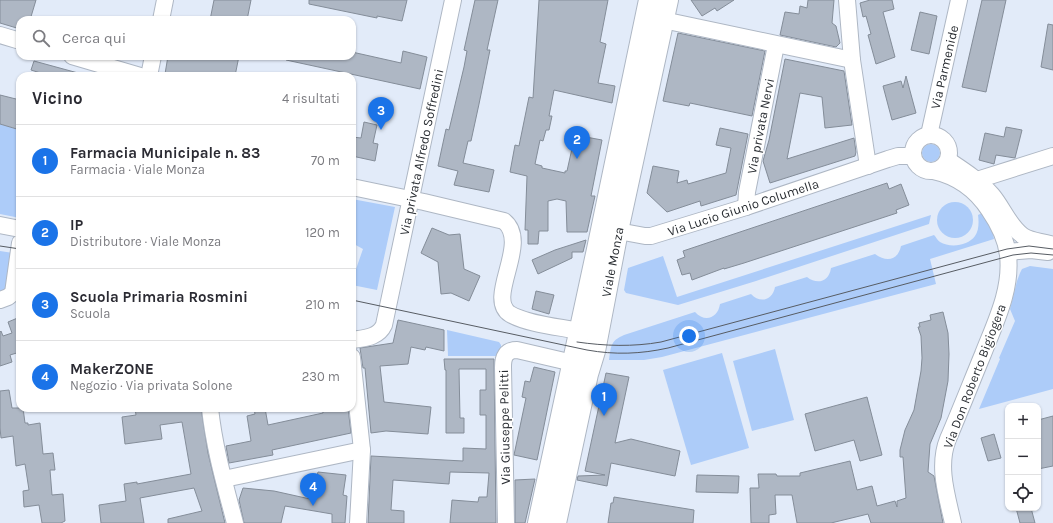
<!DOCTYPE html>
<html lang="it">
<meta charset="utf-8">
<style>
:root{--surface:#fff;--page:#f2f2f3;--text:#2b2b33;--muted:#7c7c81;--line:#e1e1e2;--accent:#1a73e8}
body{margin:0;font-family:Karla,sans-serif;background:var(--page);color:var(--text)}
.controls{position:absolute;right:12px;bottom:12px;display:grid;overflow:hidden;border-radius:8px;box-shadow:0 1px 3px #0004}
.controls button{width:36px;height:36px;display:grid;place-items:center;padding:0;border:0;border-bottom:1px solid var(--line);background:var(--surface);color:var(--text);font:20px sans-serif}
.you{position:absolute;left:689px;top:336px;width:14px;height:14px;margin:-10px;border:3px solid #fff;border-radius:50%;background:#1a73e8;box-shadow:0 0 0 6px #1a73e833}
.badge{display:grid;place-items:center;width:26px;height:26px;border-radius:50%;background:var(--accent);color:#fff;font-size:13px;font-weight:700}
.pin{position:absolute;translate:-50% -33px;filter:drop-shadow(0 1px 2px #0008)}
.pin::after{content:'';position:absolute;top:21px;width:14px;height:12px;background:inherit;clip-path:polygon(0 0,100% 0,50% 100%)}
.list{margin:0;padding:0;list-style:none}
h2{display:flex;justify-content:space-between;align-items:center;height:52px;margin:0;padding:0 16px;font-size:17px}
h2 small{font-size:13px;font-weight:400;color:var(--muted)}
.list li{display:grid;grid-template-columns:26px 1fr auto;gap:12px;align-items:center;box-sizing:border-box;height:72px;padding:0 16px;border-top:1px solid var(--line)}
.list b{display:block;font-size:15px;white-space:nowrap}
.list p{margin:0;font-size:13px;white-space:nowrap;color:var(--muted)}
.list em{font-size:13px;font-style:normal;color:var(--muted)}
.icon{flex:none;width:22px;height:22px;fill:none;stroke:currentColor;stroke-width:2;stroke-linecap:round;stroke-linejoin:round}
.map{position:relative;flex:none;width:1053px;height:523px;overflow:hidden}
.search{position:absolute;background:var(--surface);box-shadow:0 1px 3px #0004;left:16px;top:16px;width:340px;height:44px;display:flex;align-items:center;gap:10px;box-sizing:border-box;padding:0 14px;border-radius:12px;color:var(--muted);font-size:15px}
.panel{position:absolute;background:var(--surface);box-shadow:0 1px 3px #0004;left:16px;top:72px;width:340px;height:340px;border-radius:12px}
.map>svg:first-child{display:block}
.green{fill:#adccf9}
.building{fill:#aeb7c4;stroke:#848d99}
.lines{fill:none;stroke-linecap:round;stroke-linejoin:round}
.minor-casing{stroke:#aeb7c4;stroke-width:18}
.major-casing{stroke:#aeb7c4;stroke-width:22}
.minor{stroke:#fff;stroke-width:16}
.major{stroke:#fff;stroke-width:20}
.tram{stroke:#575c63;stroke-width:1}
.labels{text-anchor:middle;stroke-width:3;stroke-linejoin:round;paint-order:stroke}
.street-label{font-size:13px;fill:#2a2e33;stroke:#fff}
</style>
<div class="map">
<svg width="1053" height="523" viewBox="0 0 1053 523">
<rect width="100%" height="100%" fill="#e2ebf9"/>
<g class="green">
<path d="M0 124 20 130V218L0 214Z"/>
<circle cx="931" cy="153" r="9"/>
<path d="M352 199 395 207 377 290 352 285V272H355L363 249 352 243Z"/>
<circle cx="955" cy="220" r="18"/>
<path d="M982 213 992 228 994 239 930 259 936 284 662 357 644 360H609C611 347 610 341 624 335L695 312C705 323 718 318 720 304L751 294C760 304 773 300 775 287L807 277C817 285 829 282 831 268L875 254C887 263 898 260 901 246L934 235C936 237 938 241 940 242 950 248 968 246 975 236 979 231 979 221 978 215Z"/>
<path d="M931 215 929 224 756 281 678 305 626 293 624 290 628 268 663 256 677 297Z"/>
<path d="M0 251 13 253 10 284 0 295Z"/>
<path d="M1030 266 1053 269V389L979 409 1000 359 999 358 1015 321 1010 309 1017 281 1020 273 1022 269Z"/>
<path d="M447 330 499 342 501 345V356H448Z"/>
<path d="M775 349 794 420 752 431 733 361Z"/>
<path d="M722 353 749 448 691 465 663 370Z"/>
</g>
<g class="building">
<path d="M0 0H36L30 20H20V29L0 23Z"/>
<path d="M214 0H251L247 20H210Z"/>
<path d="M309 0H407L402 21 377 16V18L309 4Z"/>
<path d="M475 0H498L487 50H490L479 104 471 141H468L463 163 494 170 489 192 454 185 458 171 438 166 446 129 449 130 464 67 467 51 464 50Z"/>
<path d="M539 0H608L600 42 606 44 598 83 615 86 612 103 554 90 549 116H552L549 130H546L543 141 540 140 535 164 542 166V168L565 173V171H567L575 135 602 140 591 196H595L587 232H567L566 201 557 199 548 201V231H539L538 244H528V230H525L527 176 510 172 515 145 519 146 529 97 533 98Z"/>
<path d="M691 0H734L717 11 715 8 702 16Z"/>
<path d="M808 0H834L832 23 836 26 840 43 836 47 780 35 785 12 799 14 800 6 807 8Z"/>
<path d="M870 0H892L894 9 883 12 895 57 876 64 868 35 871 34 866 16 863 17 860 3Z"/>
<path d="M982 0H1006L986 92 962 87Z"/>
<path d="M920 12 937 16 929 54 911 50Z"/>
<path d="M1048 24 1053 25V70L1041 67Z"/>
<path d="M678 33 765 51 752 116 690 103 689 106 663 101Z"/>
<path d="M403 51 427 57 420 89 286 60 287 56H352V52L401 63Z"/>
<path d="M168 56H239L235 76H175L165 74Z"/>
<path d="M785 59 844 71 852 125 825 128 822 97 800 93 787 159 854 138 856 152 855 156 770 183 763 161 769 140Z"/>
<path d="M34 61 78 73V76H50L31 70Z"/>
<path d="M906 76 916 113 892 120 883 86 901 81 903 88Z"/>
<path d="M0 95 20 100V130L0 124Z"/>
<path d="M364 122 377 125 373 143 378 144 375 161 352 156V137L361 138Z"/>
<path d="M1006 127 1022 130 1015 158 996 155 994 164 979 160 985 133 1004 137Z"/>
<path d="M720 128 748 134 736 195 701 206 700 201 667 212 647 193 653 166 679 171 677 183 687 180 688 184 726 173 731 148 716 145Z"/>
<path d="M887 183 889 189 901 184 909 205 896 210 897 213 744 263 724 269V268L692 280 690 273 682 275 677 260 685 257 683 251Z"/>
<path d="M432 228 449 235 460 234 464 269 480 276 469 301 451 293 441 294 438 262 421 253Z"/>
<path d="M586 240 583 252H572V258L538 274 532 260 555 250Z"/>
<path d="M536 291 554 295 549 314 532 309Z"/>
<path d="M943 312 948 333 949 354 948 381 941 418 930 444 928 472 934 476 943 523H871L868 514 831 523H797L792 495H775L776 514 769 515V523H751L750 488H759L758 474H776L777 476H800V473L850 461 857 490 872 486 877 506 895 501 897 507V501L906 498 903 457H900V450L905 430 914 410 921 371 922 358 921 336 918 327H920L919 323 931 320 930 315Z"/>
<path d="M20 317V352L10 355 12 362 0 366V332L1 331 3 336 12 333 8 322Z"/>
<path d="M398 320 444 330V351L426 347 425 350 411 347 408 364 380 366 384 402 431 407 428 434 386 431 371 433 365 368H363L360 348 393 343Z"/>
<path d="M444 359H494L496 523H450L452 500 478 502 479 497H487L489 473 450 472 449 484 393 480 391 510 404 511V523H368L371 456 463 461V448L486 449V415H480V390H486V369H459L460 418H464V433H446V370H445Z"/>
<path d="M534 367 555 372 537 460 514 455 526 398 522 397 525 381 530 382Z"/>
<path d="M606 373 629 377 615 443 631 439 680 451 675 476 611 463 607 486 577 480 578 476 605 475 585 471Z"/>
<path d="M9 390 12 408H23L25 423H28V425L40 423 43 454 53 453 55 470H50L52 495 63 494 65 521 61 523H42L39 505 24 507 23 491 29 490 25 464 16 466 13 436 1 438 0 428V391Z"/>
<path d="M867 397 882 455 860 461 854 440 815 451 805 414Z"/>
<path d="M135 408H201L208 453 225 523H168V519L202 511 194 488 140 498 144 523H101L99 505 126 501 124 484 137 482V484L191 474 182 422 160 425 162 439 125 444 122 417 136 415Z"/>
<path d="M254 408H265L268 425 323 413V408H348L351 433 272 450 273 455 229 463 226 446 251 441 247 416 255 414Z"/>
<path d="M1053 416V466L1038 469V420Z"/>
<path d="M994 434 1001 458 988 461 981 438Z"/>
<path d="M318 472 346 475 343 495 347 496 345 523H332V514L285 506 281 523H244L239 500 243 488 274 491 310 499Z"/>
<path d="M697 475 739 476 738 493 696 492Z"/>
<path d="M535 479 525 523H515V480Z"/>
<path d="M614 497 694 510 693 523H608L611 503H613Z"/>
<path d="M1016 508H1031L1035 523H1020Z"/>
</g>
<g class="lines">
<defs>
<g id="minor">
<path d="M847 0 852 60 868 166"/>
<path d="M161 20 165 0"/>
<path d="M663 20 852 60"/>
<path d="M0 35 20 41"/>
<path d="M72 56 140 76"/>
<path d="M149 76 153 56"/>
<circle cx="931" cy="153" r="18"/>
<path d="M929 135 959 0"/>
<path d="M948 160C963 170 979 180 992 195 1003 208 1009 226 1023 236 1032 242 1043 241 1053 245"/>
<path d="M933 171C956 176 976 190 989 210 998 223 1006 239 1008 255 1012 290 995 323 983 354 971 383 960 411 948 439 937 466 947 496 953 523"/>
<path d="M972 186 977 180 1053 156"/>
<path d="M352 187 424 202 504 221C531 243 485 298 510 314 527 324 560 327 579 331"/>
<path d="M746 207 747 192 776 45"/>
<path d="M0 225 20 229"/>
<path d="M618 231 645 236H651L746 207 888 159 898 156H913"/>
<path d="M1008 252 1031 250 1048 252"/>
<path d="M0 300 8 297 13 293 20 243"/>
<path d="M352 340C364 338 378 338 384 325L453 0"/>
<path d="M210 408C214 447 225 485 235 523"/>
<path d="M224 479 362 450 352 357"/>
<path d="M358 523 362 450"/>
<path d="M506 523 503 367C503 357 506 350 517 350L573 363"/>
</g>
<g id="major">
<path d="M538 523 596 254 649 0"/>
<path d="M556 523 588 374 595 351 618 231 668 0"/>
</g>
</defs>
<use href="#minor" class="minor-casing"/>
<use href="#major" class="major-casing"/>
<use href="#minor" class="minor"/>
<use href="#major" class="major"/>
<g class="tram">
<path d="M0 246 20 249"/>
<path d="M352 300 587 350C615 355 641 354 668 348L1013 255 1031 253 1053 255"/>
<path d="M577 342C605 346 633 347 661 342L1007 249 1029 246 1053 249"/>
</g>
</g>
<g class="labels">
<g class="street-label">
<text transform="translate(944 67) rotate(-77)" y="5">Via Parmenide</text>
<text transform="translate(760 126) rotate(-79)" y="5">Via privata Nervi</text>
<text transform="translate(421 152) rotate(-78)" y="5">Via privata Alfredo Soffredini</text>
<text transform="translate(743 207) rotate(-18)" y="5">Via Lucio Giunio Columella</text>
<text transform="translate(612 262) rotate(-79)" y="5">Viale Monza</text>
<text transform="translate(974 376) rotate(-69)" y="5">Via Don Roberto Bigiogera</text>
<text transform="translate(504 427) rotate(-91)" y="5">Via Giuseppe Pelitti</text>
</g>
</g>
</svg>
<div class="controls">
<button>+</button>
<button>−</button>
<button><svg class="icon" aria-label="locate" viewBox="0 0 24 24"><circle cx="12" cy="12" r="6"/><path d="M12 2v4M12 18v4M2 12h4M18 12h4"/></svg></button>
</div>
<div class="you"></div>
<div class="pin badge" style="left:604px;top:416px">1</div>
<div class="pin badge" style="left:577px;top:159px">2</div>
<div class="pin badge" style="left:381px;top:130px">3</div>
<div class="pin badge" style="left:313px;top:506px">4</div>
<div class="search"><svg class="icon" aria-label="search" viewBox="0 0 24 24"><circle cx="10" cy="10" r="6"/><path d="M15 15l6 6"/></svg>Cerca qui</div>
<section class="panel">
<h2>Vicino<small>4 risultati</small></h2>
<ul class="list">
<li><span class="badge">1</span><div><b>Farmacia Municipale n. 83</b><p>Farmacia · Viale Monza</p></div><em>70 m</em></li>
<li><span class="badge">2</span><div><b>IP</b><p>Distributore · Viale Monza</p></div><em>120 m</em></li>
<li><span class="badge">3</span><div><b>Scuola Primaria Rosmini</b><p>Scuola</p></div><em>210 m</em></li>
<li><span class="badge">4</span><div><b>MakerZONE</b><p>Negozio · Via privata Solone</p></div><em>230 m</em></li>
</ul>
</section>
</div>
